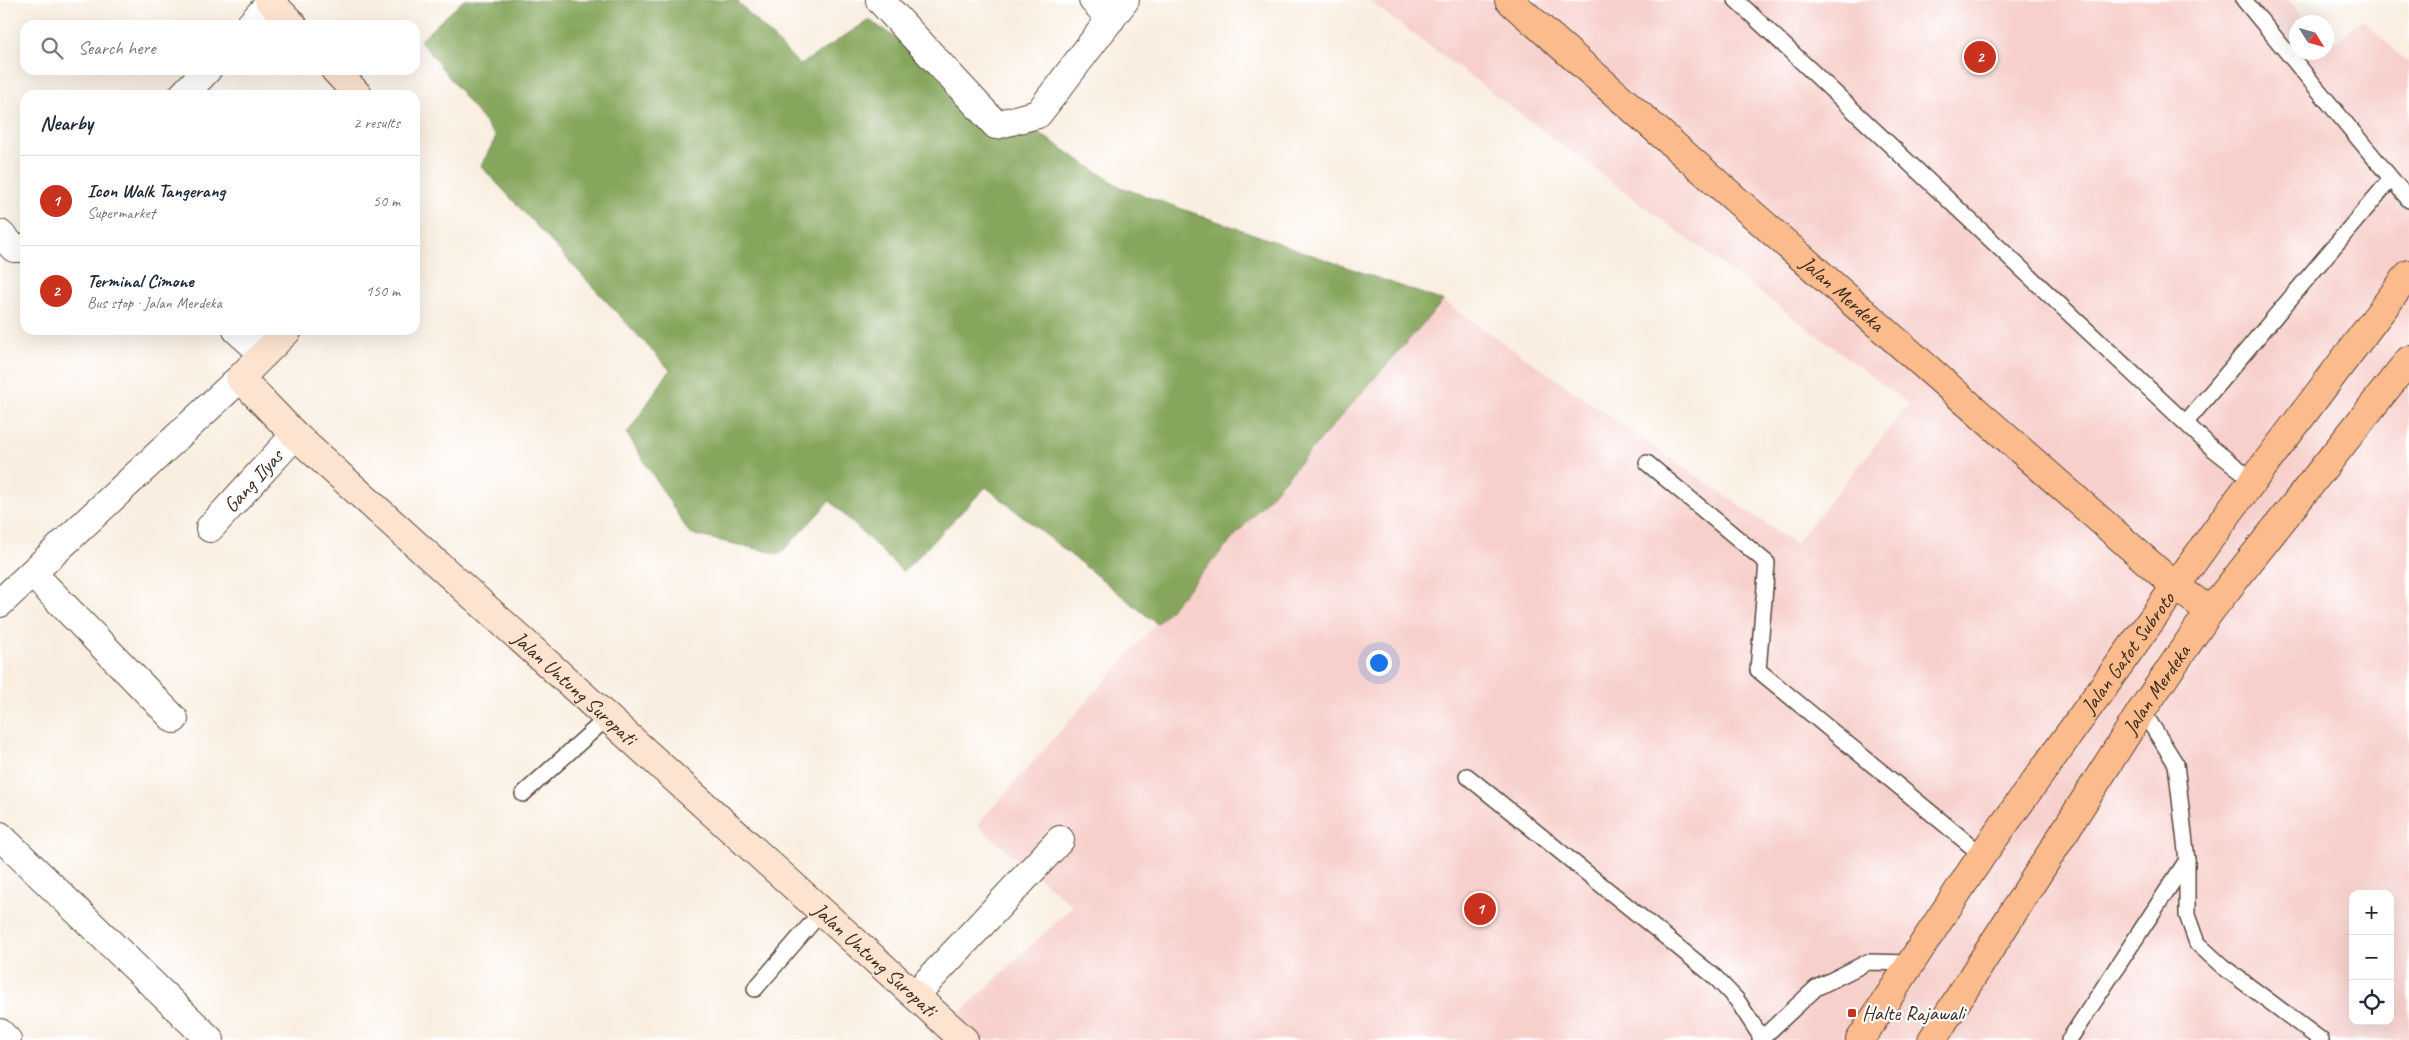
<!DOCTYPE html>
<meta charset="utf-8">
<style>
:root{--surface:#fff;--page:#f6f6f7;--text:#1f2937;--muted:#747a83;--line:#e0e1e3;--accent:#c8321e}
body{margin:0;font-family:Caveat,sans-serif;background:var(--page);color:var(--text)}
.controls{position:absolute;right:15px;bottom:15px;display:grid;overflow:hidden;border-radius:10px;box-shadow:0 5px 20px #0002}
.controls button{width:45px;height:45px;display:grid;place-items:center;padding:0;border:0;border-bottom:1px solid var(--line);background:var(--surface);color:var(--text);font:25px sans-serif}
.compass{position:absolute;left:2289px;top:15px;width:45px;height:45px;border-radius:50%;background:var(--surface);box-shadow:0 5px 20px #0002;rotate:127deg}
.you{position:absolute;left:1378px;top:662px;width:18px;height:18px;margin:-12px;border:4px solid #fff;border-radius:50%;background:#1a73e8;box-shadow:0 0 0 8px #1a73e833}
.badge{display:grid;place-items:center;width:32px;height:32px;border-radius:50%;background:var(--accent);color:#fff;font-size:16px;font-weight:700}
.pin{position:absolute;translate:-50% -50%;border:2px solid #fff;box-shadow:0 1px 5px #0006}
.list{margin:0;padding:0;list-style:none}
h2{display:flex;justify-content:space-between;align-items:center;height:65px;margin:0;padding:0 20px;font-size:21px}
h2 small{font-size:16px;font-weight:400;color:var(--muted)}
.list li{display:grid;grid-template-columns:32px 1fr auto;gap:15px;align-items:center;box-sizing:border-box;height:90px;padding:0 20px;border-top:1px solid var(--line)}
.list b{display:block;font-size:19px;white-space:nowrap}
.list p{margin:0;font-size:16px;white-space:nowrap;color:var(--muted)}
.list em{font-size:16px;font-style:normal;color:var(--muted)}
.icon{flex:none;width:28px;height:28px;fill:none;stroke:currentColor;stroke-width:2;stroke-linecap:round;stroke-linejoin:round}
.map{position:relative;flex:none;width:2409px;height:1040px;overflow:hidden}
.search{position:absolute;background:var(--surface);box-shadow:0 5px 20px #0002;left:20px;top:20px;width:400px;height:55px;display:flex;align-items:center;gap:12px;box-sizing:border-box;padding:0 18px;border-radius:15px;color:var(--muted);font-size:19px}
.panel{position:absolute;background:var(--surface);box-shadow:0 5px 20px #0002;left:20px;top:90px;width:400px;height:245px;border-radius:15px}
.map>svg:first-child{display:block}
.built{fill:#f7d0cc;fill-rule:evenodd}
.forest{fill:#85a65b;stroke:#60683c}
.lines{fill:none;stroke-linecap:round;stroke-linejoin:round}
.lane-casing{stroke:#58473b;stroke-width:18}
.street-casing{stroke:#58473b;stroke-width:30}
.secondary-casing{stroke:#58473b;stroke-width:30}
.primary-casing{stroke:#58473b;stroke-width:30}
.highway-casing{stroke:#58473b;stroke-width:30}
.lane{stroke:#fff;stroke-width:15}
.street{stroke:#fff;stroke-width:28}
.secondary{stroke:#fde4d1;stroke-width:28}
.primary{stroke:#fbbb8c;stroke-width:28}
.highway{stroke:#fbbb8c;stroke-width:28}
.poi-dot{fill:#c8321e;stroke:#fff;stroke-width:2}
.labels{text-anchor:middle;stroke-width:4.5;stroke-linejoin:round;paint-order:stroke}
.street-label{font-size:21px;fill:#3b2a1e;stroke:#fff}
.poi-label{font-size:21px;fill:#3b2a1e;stroke:#fff;text-anchor:start}
</style>
<div class="map">
<svg width="2409" height="1040" viewBox="0 0 2409 1040">
<rect width="100%" height="100%" fill="#fff"/>
<filter id="ink" filterUnits="userSpaceOnUse"><feTurbulence type="fractalNoise" baseFrequency=".02" numOctaves="2"/><feDisplacementMap in="SourceGraphic" scale="10" xChannelSelector="R" yChannelSelector="G"/><feConvolveMatrix kernelMatrix="1 2 1 2 8 2 1 2 1" color-interpolation-filters="sRGB"/></filter>
<filter id="wash" filterUnits="userSpaceOnUse"><feTurbulence type="fractalNoise" baseFrequency=".0096" numOctaves="4" result="noise"/><feDisplacementMap in="SourceGraphic" scale="20" xChannelSelector="R" yChannelSelector="G"/><feGaussianBlur stdDeviation="1.12" result="paint"/><feColorMatrix in="noise" values="0 0 0 0 0 0 0 0 0 0 0 0 0 0 0 0 0 1.4 0 .05"/><feComposite in="paint" operator="in"/></filter>
<g filter="url(#wash)">
<rect width="100%" height="100%" fill="#f9eee0"/>
<path class="built" d="M1368 0H2288L2308 22H2296V52H2326L2327 44 2329 46 2363 20 2409 64V1040H932L1073 906 977 825 1443 301 1795 544 1909 404ZM2353 894H2390V1021H2353Z"/>
<path class="forest" d="M464 0H736L800 65 869 20 1120 187 1443 301 1157 624 986 487 903 572 830 501 780 554 690 534 627 434 670 370 481 166 496 137 420 40Z"/>
</g>
<g filter="url(#ink)">
<g class="lines">
<defs>
<g id="lane">
<path d="M1736 0 2212 448 2253 480"/>
<path d="M2244 0 2409 200"/>
<path d="M2187 421 2390 180"/>
<path d="M1647 463 1767 563 1758 670 1982 855"/>
<path d="M2142 710 2176 764 2187 860V915L2197 943 2222 966 2321 1040"/>
<path d="M1467 776 1715 977 1737 1000 1763 1040"/>
<path d="M523 794 608 717"/>
<path d="M755 989 822 911"/>
<path d="M1760 1040 1816 988 1868 962 1911 963"/>
<path d="M2069 1040 2187 860"/>
</g>
<g id="street">
<path d="M880 0 996 125 1038 114 1125 0"/>
<path d="M1093 0 1111 19"/>
<path d="M250 25 271 2"/>
<path d="M183 95 207 70"/>
<path d="M0 234 14 248H25"/>
<path d="M237 330 264 354"/>
<path id="s1" d="M210 528 295 435"/>
<path d="M32 573 174 719"/>
<path d="M0 603 240 378"/>
<path d="M0 836 210 1040"/>
<path d="M915 995 1060 840"/>
<path d="M0 1033 7 1040"/>
</g>
<g id="secondary">
<path d="M269 0 293 25"/>
<path d="M335 70 358 95"/>
<path id="s2" d="M288 330 240 378 295 435 964 1040"/>
</g>
<g id="primary">
<path id="s3" d="M1509 0 2175 586 2210 611"/>
</g>
<g id="highway">
<path id="s4" d="M1860 1040 1982 855 2232 508 2409 274"/>
<path id="s5" d="M1932 1040 2142 710 2210 611 2409 360"/>
</g>
</defs>
<use href="#lane" class="lane-casing"/>
<use href="#street" class="street-casing"/>
<use href="#secondary" class="secondary-casing"/>
<use href="#primary" class="primary-casing"/>
<use href="#highway" class="highway-casing"/>
<use href="#lane" class="lane"/>
<use href="#street" class="street"/>
<use href="#secondary" class="secondary"/>
<use href="#primary" class="primary"/>
<use href="#highway" class="highway"/>
</g>
</g>
<rect class="poi-dot" x="1847" y="1008" width="10" height="10" rx="2.5"/>
<g class="labels">
<g class="street-label">
<text dy="7" stroke="none"><textPath href="#s3" startOffset="444">Jalan Merdeka</textPath></text>
<text dy="7" stroke="none"><textPath href="#s1" startOffset="64">Gang Ilyas</textPath></text>
<text dy="7" stroke="none"><textPath href="#s4" startOffset="471">Jalan Gatot Subroto</textPath></text>
<text dy="7" stroke="none"><textPath href="#s2" startOffset="524">Jalan Untung Suropati</textPath></text>
<text dy="7" stroke="none"><textPath href="#s5" startOffset="416">Jalan Merdeka</textPath></text>
<text dy="7" stroke="none"><textPath href="#s2" startOffset="929">Jalan Untung Suropati</textPath></text>
</g>
<g class="poi-label">
<text x="1862" y="1020">Halte Rajawali</text>
</g>
</g>
</svg>
<div class="controls">
<button>+</button>
<button>−</button>
<button><svg class="icon" aria-label="locate" viewBox="0 0 24 24"><circle cx="12" cy="12" r="6"/><path d="M12 2v4M12 18v4M2 12h4M18 12h4"/></svg></button>
</div>
<svg class="compass" viewBox="-18 -18 36 36"><path d="M0-13l5 13h-10z" fill="#e53935"/><path d="M0 13l5-13h-10z" fill="#747a83"/></svg>
<div class="you"></div>
<div class="pin badge" style="left:1480px;top:909px">1</div>
<div class="pin badge" style="left:1980px;top:57px">2</div>
<div class="search"><svg class="icon" aria-label="search" viewBox="0 0 24 24"><circle cx="10" cy="10" r="6"/><path d="M15 15l6 6"/></svg>Search here</div>
<section class="panel">
<h2>Nearby<small>2 results</small></h2>
<ul class="list">
<li><span class="badge">1</span><div><b>Icon Walk Tangerang</b><p>Supermarket</p></div><em>50 m</em></li>
<li><span class="badge">2</span><div><b>Terminal Cimone</b><p>Bus stop · Jalan Merdeka</p></div><em>150 m</em></li>
</ul>
</section>
</div>
